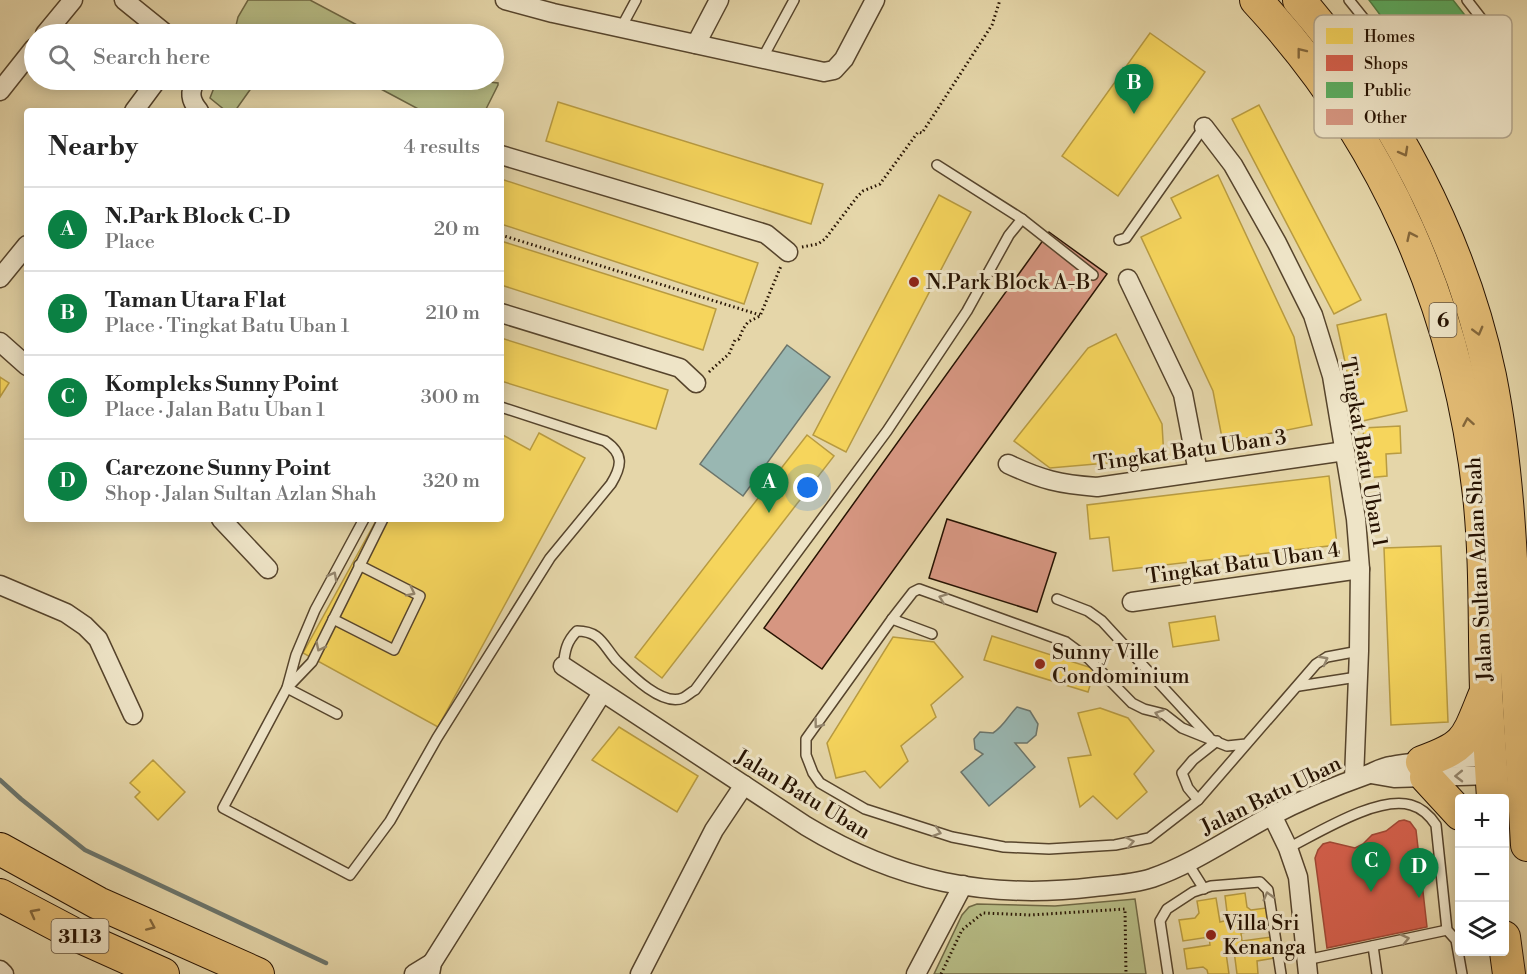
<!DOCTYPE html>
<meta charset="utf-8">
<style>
:root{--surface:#fff;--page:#f2f2f2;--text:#222;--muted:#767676;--line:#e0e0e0;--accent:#0b8043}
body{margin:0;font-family:"Libre Bodoni",serif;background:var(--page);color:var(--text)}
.controls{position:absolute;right:18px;bottom:18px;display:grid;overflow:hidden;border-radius:6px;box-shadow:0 3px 15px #0003}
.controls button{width:54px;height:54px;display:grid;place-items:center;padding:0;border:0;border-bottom:2px solid var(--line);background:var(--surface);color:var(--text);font:30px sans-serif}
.you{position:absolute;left:808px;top:488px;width:21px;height:21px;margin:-15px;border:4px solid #fff;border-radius:50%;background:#1a73e8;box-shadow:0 0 0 9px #1a73e833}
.badge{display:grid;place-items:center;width:39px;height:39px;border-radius:50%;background:var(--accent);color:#fff;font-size:20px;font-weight:700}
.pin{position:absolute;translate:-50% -50px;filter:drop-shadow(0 2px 3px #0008)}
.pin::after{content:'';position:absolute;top:32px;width:21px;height:18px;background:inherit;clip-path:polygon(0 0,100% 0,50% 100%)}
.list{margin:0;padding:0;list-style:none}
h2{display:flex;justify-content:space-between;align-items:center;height:78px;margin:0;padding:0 24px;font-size:26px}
h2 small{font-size:20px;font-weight:400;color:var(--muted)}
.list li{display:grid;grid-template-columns:39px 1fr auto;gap:18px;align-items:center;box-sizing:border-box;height:84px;padding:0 24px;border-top:2px solid var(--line)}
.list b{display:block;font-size:22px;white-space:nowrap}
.list p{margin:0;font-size:20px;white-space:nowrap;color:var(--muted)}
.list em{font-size:20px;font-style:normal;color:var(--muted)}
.icon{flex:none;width:33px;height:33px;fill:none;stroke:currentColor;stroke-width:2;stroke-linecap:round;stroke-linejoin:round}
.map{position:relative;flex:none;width:1527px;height:974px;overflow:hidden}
.search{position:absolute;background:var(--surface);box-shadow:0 3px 15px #0003;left:24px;top:24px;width:480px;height:66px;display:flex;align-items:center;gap:15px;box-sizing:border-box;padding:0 21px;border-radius:33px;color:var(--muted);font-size:22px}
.panel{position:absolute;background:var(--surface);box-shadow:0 3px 15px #0003;left:24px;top:108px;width:480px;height:414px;border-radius:6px}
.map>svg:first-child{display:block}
.green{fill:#b7bd86;stroke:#6f6844;stroke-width:1.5}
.water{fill:#99b7b2;stroke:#6b756c;stroke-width:1.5}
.homes{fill:#f6d55c;stroke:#b89b41;stroke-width:1.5}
.shops{fill:#d6604d;stroke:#a24936;stroke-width:1.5}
.public{fill:#5aae61;stroke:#4b8044;stroke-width:1.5}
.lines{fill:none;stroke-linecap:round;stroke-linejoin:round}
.stream{stroke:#6b756c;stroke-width:4.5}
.building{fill:#d69681;stroke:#271302;stroke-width:1.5}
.service-casing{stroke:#56442c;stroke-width:12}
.minor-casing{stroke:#56442c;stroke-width:21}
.trunk-casing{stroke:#271302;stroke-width:34}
.path{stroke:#271302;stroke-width:3;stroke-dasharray:1.5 3;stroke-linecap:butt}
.service{stroke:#eee4c7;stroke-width:9}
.minor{stroke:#eee4c7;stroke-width:18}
.trunk{stroke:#e2bb74;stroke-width:32}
.oneway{stroke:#84673b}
.oneway2{stroke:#94866e}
.poi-dot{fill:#8f2418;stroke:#eee4c7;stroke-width:2}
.labels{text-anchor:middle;stroke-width:6;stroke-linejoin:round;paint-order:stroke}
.shield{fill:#eee4c7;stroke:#63523d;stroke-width:1.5}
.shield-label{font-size:20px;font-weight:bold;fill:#271302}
.poi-label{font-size:21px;fill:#271302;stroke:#eee4c7;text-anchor:start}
.street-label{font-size:21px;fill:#271302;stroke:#eee4c7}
.key{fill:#eee4c7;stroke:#b2a58c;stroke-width:1.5}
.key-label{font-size:16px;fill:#271302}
</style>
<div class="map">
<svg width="1527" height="974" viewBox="0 0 1527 974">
<rect width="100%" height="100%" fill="#e5d6a9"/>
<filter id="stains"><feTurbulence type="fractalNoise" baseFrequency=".00333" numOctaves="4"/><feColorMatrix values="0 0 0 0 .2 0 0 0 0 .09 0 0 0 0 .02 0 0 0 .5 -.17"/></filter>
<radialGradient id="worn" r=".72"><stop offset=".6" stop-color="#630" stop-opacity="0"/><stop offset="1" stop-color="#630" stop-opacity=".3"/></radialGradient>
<g class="green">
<path d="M248 0H310L374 34H234L238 17Z"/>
<path d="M217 80H257L235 111H226L210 98Z"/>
<path d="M364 80H470L498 83V85L485 111H422Z"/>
<path d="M1135 899 1146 974H934L962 915 969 907 977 904 1055 906Z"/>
</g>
<g class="water">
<path d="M787 345 830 377 743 496 700 464Z"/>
<path d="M1017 707 1030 711 1038 724 1036 735 1027 743H1015L1035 767 989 806 961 772 983 754 975 749 974 739 980 732 993 733C1004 726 1008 716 1017 707Z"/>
</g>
<g class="homes">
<path d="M1150 33 1205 72 1118 196 1062 156Z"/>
<path d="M558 102 823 184 811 224 546 141Z"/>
<path d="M1259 105 1361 300 1334 314 1232 119Z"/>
<path d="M1218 175 1294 337 1312 425 1223 443 1213 391 1141 237 1181 218 1171 198Z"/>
<path d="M501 179 758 263 744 304 501 224Z"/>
<path d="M939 195 971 212 846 452 813 435Z"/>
<path d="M501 241 716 309 703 350 501 285Z"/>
<path d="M1386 314 1407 411 1358 422 1337 325Z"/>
<path d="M1116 334 1162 424 1164 458 1050 468 1014 441 1088 348Z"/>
<path d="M501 338 668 390 656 429 501 381Z"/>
<path d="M0 377 9 383 0 397Z"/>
<path d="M1400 426 1401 453 1386 454 1387 476 1366 478 1363 428Z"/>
<path d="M539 433 585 458 438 727 303 653 377 519H501V434L530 450Z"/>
<path d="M807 435 834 456 662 678 635 657Z"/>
<path d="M1329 476 1337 545 1113 571 1109 537 1090 539 1087 505Z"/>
<path d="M1441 546 1448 722 1391 725 1384 548Z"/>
<path d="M1215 616 1219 640 1173 647 1169 623Z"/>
<path d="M992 636 1095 669 1088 692 984 660Z"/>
<path d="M893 637 934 642 963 677 931 705 936 717 901 746 908 761 880 788 865 771 836 778 827 743Z"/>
<path d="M1100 708 1128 718 1154 751 1134 774 1147 792 1117 819 1093 796 1080 807 1068 758 1091 755 1078 713Z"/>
<path d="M619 727 698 776 677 812 592 760Z"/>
<path d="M153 760 185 792 158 820 135 797 140 792 130 783Z"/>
<path d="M1245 893 1247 907 1251 910 1266 908 1270 928 1241 933 1242 941 1271 937 1275 958 1257 961 1258 974H1237L1234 951 1226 953 1229 974H1208L1207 970 1203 967 1187 969 1184 949 1210 945 1209 937 1183 941 1179 920 1195 918 1199 913 1197 901 1216 898 1220 922 1228 920 1225 896Z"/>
</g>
<path class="shops" d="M1404 820 1410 822 1416 830 1427 927 1327 948 1315 858 1318 850 1323 844 1330 842 1355 848 1363 844 1372 835 1386 831 1399 821Z"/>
<path class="public" d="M1369 0H1453L1475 28 1425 75Z"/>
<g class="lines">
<path class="stream" d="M0 780 21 799 85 850 326 963"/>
</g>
<g class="building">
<path d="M1049 232 1107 274 822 669 764 628Z"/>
<path d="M947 519 1056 553 1037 612 929 578Z"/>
</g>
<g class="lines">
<defs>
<g id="service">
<path d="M1349 0 1374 31"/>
<path d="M1467 0 1484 22 1470 75 1450 102 1436 97 1427 84 1432 73 1480 37"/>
<path d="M622 26 636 0"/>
<path d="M762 59 794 0"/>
<path d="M1022 219 1093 275"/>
<path d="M1119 240 1126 238 1204 127"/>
<path d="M364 519 315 610 296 655 287 688 223 808 350 875 390 821 437 738 550 558 611 484C622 466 624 454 605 441L501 407"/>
<path d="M1057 599 1088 611 1102 621 1209 737"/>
<path d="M333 619 394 650 420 596 359 565"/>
<path d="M892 619 932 634"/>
<path d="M563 666C565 651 566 642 577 631 600 631 603 645 616 660 630 674 662 707 683 698 687 696 691 692 695 690L887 431 967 311 1009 235 1022 219 937 165"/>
<path d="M289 686 312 662 383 519"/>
<path d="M1299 686 1357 677"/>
<path d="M287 688 337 714"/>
<path d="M1246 744 1227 746 1182 728 1164 714 1144 709 1132 703 1089 659 1066 642 919 589 913 592 892 619 806 739V755L813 773 820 783 865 809 952 837 1004 847 1049 849 1115 845 1149 838 1198 800 1316 664 1327 657 1359 651"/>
<path d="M1198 800 1188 788 1182 773 1193 760 1217 741"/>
<path d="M1288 848C1318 833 1378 795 1411 805 1422 808 1430 816 1436 825L1447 930 1456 940 1462 974"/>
<path d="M1187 862 1204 889"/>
<path d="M1373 946 1377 974"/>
<path d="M1306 960 1447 930"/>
<path d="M1168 974 1160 921 1167 909 1193 892 1211 886 1260 882 1268 890 1281 974"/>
</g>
<g id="minor">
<path d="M124 0 166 34"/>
<path d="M505 0 553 13 824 72 834 70 844 59 875 0"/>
<path d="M45 34 73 0"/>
<path d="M696 44 719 0"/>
<path d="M196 80C189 92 190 100 199 111"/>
<path d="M0 91 34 48"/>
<path d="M134 111 157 80"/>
<path d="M1204 127 1233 165 1277 243 1313 315 1332 376 1356 519 1360 569 1359 651 1354 779"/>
<path d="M501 155 766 234 788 252"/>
<path d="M0 278 27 245"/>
<path d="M1128 279 1183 394 1198 472"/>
<path d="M501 313 680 368 696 383"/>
<path d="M0 342 27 366"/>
<path d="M1008 464C1042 480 1059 484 1097 487L1345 451"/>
<path d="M221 519 268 569"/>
<path d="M0 585 66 613 85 626 98 639 133 715"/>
<path d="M1132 602 1360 569"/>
<path d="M563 666 806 826C897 881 987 900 1094 887 1113 885 1133 884 1152 878 1193 864 1231 837 1269 817 1301 800 1335 786 1369 774 1376 771 1383 767 1391 766 1423 760 1457 759 1490 756"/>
<path d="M1371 774 1394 778 1492 775"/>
<path d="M1272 815 1288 848 1298 877 1308 974"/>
<path d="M0 970 4 974"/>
<path d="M414 974 432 963"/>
<path d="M430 974 432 963 602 693"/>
<path d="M640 974 714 830 744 785"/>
<path d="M916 974 963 885"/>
</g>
<g id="trunk">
<path d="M1256 0C1385 139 1458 308 1479 495 1486 560 1484 625 1486 690 1488 726 1491 762 1493 798"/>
<path d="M1299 0C1390 104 1462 241 1490 376 1507 462 1511 550 1515 637 1519 707 1523 776 1527 845"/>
<path d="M1422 762C1467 746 1466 740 1484 696"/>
<path d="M1426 777 1460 814"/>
<path d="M0 849 98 903 258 974"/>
<path d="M0 895 76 935 163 974"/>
<path d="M1504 937 1509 974"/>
</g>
</defs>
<use href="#service" class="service-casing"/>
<use href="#minor" class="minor-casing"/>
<use href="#trunk" class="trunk-casing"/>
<g class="path">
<path d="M501 235 760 315"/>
<path d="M802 247 818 244 825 239 857 197 863 191 880 184 918 132 922 133 992 25 1000 0"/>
<path d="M709 372 729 354 735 340 739 339 743 329 748 322 760 316 781 266"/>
<path d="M941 974 962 930 983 913 1031 915 1125 909 1126 974"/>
</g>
<use href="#service" class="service"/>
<use href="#minor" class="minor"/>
<use href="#trunk" class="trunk"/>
</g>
<defs><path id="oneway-chevron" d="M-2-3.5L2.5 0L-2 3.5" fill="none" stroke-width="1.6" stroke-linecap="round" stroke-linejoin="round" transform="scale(1.5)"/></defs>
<g class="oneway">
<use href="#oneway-chevron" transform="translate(1301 52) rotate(-128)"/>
<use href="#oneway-chevron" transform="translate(1404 152) rotate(61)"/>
<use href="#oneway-chevron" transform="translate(1411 236) rotate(-115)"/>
<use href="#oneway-chevron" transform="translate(1478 331) rotate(75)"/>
<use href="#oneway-chevron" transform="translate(1468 422) rotate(-100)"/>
<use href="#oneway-chevron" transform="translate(34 913) rotate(-152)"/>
<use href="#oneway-chevron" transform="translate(151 926) rotate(24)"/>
</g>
<g class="oneway2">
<use href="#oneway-chevron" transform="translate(333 576) rotate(-62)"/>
<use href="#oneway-chevron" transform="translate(411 592) rotate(27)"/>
<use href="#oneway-chevron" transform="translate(943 598) rotate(-160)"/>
<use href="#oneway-chevron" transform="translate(320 647) rotate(116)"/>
<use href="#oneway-chevron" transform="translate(1324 660) rotate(-28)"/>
<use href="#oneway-chevron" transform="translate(1159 714) rotate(-161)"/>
<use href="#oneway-chevron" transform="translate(818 724) rotate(127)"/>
<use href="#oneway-chevron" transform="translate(1459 776) rotate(179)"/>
<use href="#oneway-chevron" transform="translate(937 832) rotate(18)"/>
<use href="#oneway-chevron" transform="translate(1130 842) rotate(-12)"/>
<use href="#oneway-chevron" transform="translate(1268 896) rotate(-105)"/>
<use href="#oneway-chevron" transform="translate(1405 939) rotate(-13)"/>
</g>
<g class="poi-dot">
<circle cx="914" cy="282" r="6"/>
<circle cx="1040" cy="664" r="6"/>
<circle cx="1211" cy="935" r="6"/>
</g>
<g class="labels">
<g class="shield">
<rect x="1429.5" y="303" width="27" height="34" rx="4.5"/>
<rect x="51.5" y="919" width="57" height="34" rx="4.5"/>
</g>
<g class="shield-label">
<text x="1443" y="327">6</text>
<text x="80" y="943">3113</text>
</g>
<g class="poi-label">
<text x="926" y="289">N.Park Block A-B</text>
<text x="1052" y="659">Sunny Ville<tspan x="1052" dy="24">Condominium</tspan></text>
<text x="1223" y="930">Villa Sri<tspan x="1223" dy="24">Kenanga</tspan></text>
</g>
<g class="street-label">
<text transform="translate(1190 450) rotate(-8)" y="7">Tingkat Batu Uban 3</text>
<text transform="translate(1364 452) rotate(80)" y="7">Tingkat Batu Uban 1</text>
<text transform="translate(1243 563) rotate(-8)" y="7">Tingkat Batu Uban 4</text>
<text transform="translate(1479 569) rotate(-93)" y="7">Jalan Sultan Azlan Shah</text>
<text transform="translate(803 794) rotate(31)" y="7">Jalan Batu Uban</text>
<text transform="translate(1271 795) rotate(-26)" y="7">Jalan Batu Uban</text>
</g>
</g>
<rect x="1314" y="15" width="198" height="123" rx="9" class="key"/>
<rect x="1326" y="28" width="27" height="16" fill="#f6d55c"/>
<rect x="1326" y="55" width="27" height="16" fill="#d6604d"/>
<rect x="1326" y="82" width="27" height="16" fill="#5aae61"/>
<rect x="1326" y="109" width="27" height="16" fill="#d69681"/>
<g class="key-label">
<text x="1364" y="42">Homes</text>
<text x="1364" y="69">Shops</text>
<text x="1364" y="96">Public</text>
<text x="1364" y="123">Other</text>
</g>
<rect width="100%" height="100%" filter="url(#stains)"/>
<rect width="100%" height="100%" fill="url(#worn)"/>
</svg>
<div class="controls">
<button>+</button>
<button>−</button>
<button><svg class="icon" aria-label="layers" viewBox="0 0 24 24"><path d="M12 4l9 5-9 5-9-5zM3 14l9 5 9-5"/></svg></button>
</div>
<div class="you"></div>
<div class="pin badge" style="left:769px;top:513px">A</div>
<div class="pin badge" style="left:1134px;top:114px">B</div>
<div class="pin badge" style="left:1371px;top:892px">C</div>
<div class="pin badge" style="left:1419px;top:898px">D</div>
<div class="search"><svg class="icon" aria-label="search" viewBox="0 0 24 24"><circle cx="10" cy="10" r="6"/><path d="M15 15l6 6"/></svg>Search here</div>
<section class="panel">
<h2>Nearby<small>4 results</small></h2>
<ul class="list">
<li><span class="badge">A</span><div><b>N.Park Block C-D</b><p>Place</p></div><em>20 m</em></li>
<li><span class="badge">B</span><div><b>Taman Utara Flat</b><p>Place · Tingkat Batu Uban 1</p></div><em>210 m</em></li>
<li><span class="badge">C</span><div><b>Kompleks Sunny Point</b><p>Place · Jalan Batu Uban 1</p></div><em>300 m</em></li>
<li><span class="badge">D</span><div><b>Carezone Sunny Point</b><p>Shop · Jalan Sultan Azlan Shah</p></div><em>320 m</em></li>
</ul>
</section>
</div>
